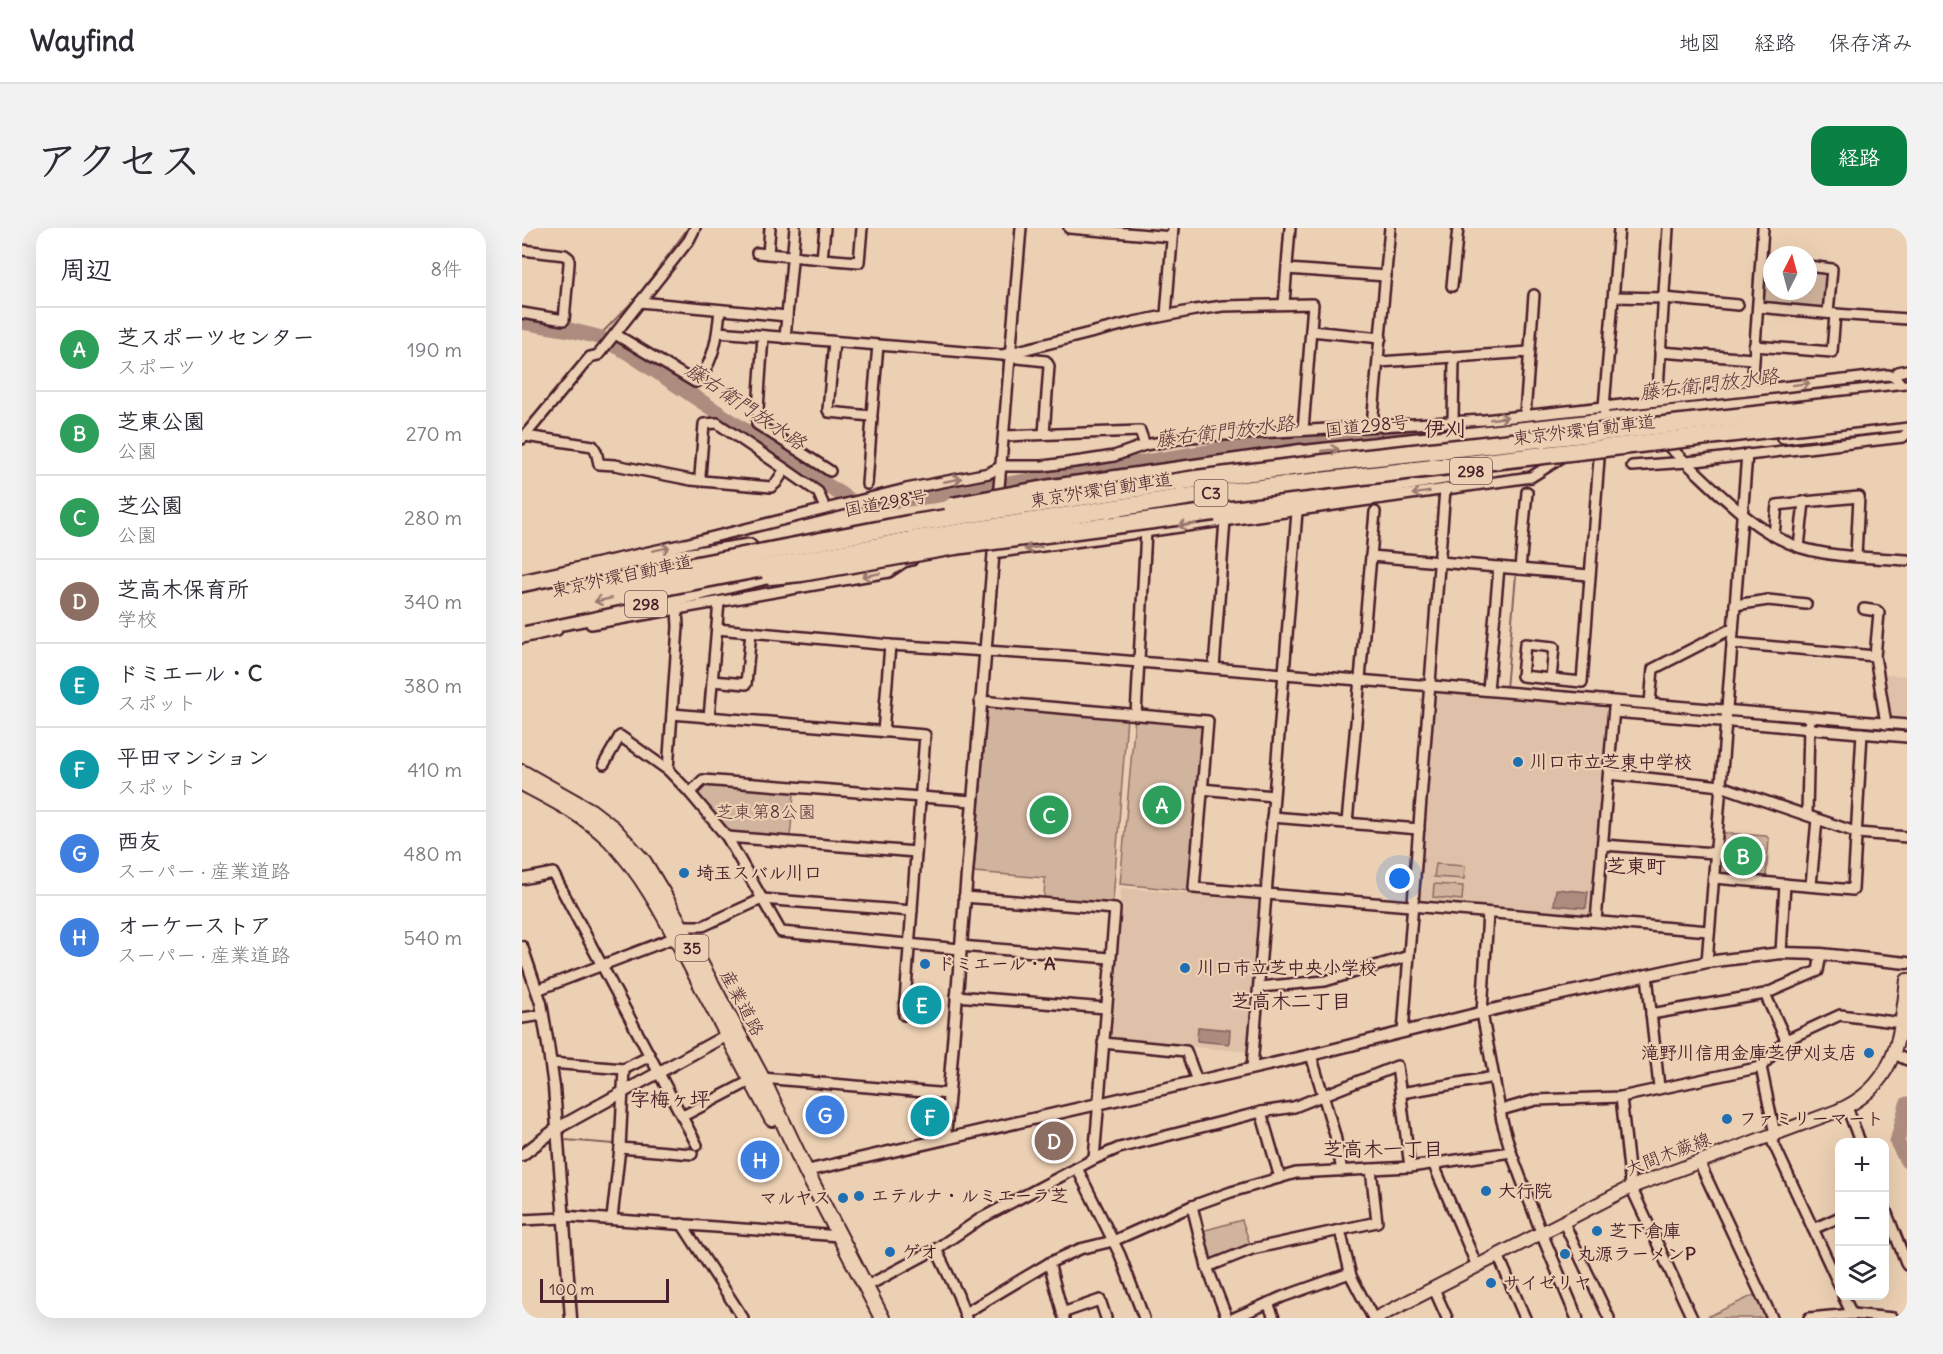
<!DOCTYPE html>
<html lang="ja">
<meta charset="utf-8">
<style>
:root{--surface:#fff;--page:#f2f2f3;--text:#2b2b33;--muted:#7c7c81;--line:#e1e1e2;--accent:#0b8043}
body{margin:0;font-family:Delius,"Klee One",sans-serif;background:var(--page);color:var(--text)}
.controls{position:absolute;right:18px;bottom:18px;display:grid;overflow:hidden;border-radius:12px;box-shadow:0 6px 24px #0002}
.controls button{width:54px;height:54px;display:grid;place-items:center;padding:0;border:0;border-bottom:2px solid var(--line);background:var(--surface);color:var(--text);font:30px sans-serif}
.compass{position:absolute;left:1241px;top:18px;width:54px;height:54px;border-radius:50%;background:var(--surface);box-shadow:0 6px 24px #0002;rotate:6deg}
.scale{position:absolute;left:18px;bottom:15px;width:129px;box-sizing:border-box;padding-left:6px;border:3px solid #4a1f2b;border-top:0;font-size:16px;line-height:21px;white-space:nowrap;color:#4a1f2b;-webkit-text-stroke:4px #ecd0b3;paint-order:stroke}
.you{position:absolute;left:878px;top:651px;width:21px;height:21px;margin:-15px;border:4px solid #fff;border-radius:50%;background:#1a73e8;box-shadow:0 0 0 9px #1a73e833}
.badge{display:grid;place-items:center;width:39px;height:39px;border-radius:50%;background:var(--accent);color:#fff;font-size:20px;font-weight:700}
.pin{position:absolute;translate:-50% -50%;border:3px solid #fff;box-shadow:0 2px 6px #0006}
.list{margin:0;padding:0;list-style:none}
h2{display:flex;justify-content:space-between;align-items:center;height:78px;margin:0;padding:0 24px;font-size:26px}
h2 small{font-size:20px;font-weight:400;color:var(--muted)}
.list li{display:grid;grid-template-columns:39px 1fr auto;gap:18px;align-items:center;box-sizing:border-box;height:84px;padding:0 24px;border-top:2px solid var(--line)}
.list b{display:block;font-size:22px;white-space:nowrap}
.list p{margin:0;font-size:20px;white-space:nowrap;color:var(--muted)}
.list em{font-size:20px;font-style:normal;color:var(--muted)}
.icon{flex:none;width:33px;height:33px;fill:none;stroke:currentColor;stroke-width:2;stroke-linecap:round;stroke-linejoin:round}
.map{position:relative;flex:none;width:1385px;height:1090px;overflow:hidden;border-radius:18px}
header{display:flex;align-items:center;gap:36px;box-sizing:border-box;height:84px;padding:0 30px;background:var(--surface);border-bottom:2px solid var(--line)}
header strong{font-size:28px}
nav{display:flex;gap:33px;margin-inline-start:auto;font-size:21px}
.intro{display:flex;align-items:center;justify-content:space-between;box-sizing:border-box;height:144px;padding:0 36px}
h1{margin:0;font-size:42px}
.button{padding:15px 27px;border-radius:18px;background:var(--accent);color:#fff;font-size:21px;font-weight:700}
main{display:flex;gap:36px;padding:0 36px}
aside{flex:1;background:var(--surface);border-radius:18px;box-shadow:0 6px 24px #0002}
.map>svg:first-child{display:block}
.built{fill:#dec1a8}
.green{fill:#d1b49d;stroke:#8e6a64;stroke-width:1.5}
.water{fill:#ad8c7f;stroke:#85605d;stroke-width:1.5}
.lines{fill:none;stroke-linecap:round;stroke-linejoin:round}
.stream{stroke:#85605d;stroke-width:2}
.river{stroke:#ad8c7f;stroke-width:15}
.minor-casing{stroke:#4a1f2b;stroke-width:14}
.tertiary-casing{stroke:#4a1f2b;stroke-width:15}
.secondary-casing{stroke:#4a1f2b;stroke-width:16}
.primary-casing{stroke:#4a1f2b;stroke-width:18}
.trunk-casing{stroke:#4a1f2b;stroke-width:20}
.motorway-casing{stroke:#4a1f2b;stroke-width:21}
.minor{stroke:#ecd0b3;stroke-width:9}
.tertiary{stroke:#ecd0b3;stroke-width:10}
.secondary{stroke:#ecd0b3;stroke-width:12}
.primary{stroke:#ecd0b3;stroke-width:14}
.trunk{stroke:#ecd0b3;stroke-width:15}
.motorway{stroke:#ecd0b3;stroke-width:16}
.motorway-bridge-casing{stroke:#4a1f2b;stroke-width:21;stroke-linecap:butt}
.motorway-bridge{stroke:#ecd0b3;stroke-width:16}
.oneway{stroke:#9b786f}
.poi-dot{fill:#1f6fb2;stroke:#ecd0b3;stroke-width:2}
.labels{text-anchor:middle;stroke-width:4.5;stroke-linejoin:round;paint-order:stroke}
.shield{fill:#ecd0b3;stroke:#7b5454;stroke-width:1.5}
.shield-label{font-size:16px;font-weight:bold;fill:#4a1f2b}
.street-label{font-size:18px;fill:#4a1f2b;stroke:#ecd0b3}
.poi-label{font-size:18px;font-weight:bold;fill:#4a1f2b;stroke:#ecd0b3;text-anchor:start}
.park-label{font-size:18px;fill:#5e353c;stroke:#ecd0b3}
.water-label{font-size:20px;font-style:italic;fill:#5e353c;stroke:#ecd0b3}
.neighbourhood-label{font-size:20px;font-weight:bold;fill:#4a1f2b;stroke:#ecd0b3}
.quarter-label{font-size:21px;font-weight:bold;fill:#4a1f2b;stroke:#ecd0b3}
</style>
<header>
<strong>Wayfind</strong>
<nav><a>地図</a><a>経路</a><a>保存済み</a></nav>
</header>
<div class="intro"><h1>アクセス</h1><a class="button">経路</a></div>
<main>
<aside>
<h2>周辺<small>8件</small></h2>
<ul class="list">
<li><span class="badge" style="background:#2e9e5b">A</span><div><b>芝スポーツセンター</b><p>スポーツ</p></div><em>190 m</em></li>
<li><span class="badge" style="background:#2e9e5b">B</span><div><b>芝東公園</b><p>公園</p></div><em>270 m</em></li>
<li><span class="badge" style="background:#2e9e5b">C</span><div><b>芝公園</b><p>公園</p></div><em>280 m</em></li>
<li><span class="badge" style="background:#8d6e63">D</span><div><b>芝高木保育所</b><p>学校</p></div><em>340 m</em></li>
<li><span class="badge" style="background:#0f9aa8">E</span><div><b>ドミエール・C</b><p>スポット</p></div><em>380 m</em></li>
<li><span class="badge" style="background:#0f9aa8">F</span><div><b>平田マンション</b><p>スポット</p></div><em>410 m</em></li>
<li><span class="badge" style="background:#3f7fe0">G</span><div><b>西友</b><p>スーパー · 産業道路</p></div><em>480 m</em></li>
<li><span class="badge" style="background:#3f7fe0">H</span><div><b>オーケーストア</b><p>スーパー · 産業道路</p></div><em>540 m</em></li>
</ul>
</aside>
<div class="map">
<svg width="1385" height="1090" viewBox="0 0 1385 1090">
<rect width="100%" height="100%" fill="#ecd0b3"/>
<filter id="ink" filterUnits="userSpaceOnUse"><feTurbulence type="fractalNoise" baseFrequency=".0167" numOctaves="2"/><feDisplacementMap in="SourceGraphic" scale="12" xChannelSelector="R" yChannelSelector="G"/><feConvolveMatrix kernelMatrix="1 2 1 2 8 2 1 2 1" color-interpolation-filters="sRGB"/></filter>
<g filter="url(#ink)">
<g class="built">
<path d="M1361 446 1385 448V495L1367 494Z"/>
<path d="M913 465 1089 479 1071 690 897 676 895 673Z"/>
<path d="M599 660 740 671 728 824 589 811 587 808Z"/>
</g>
<g class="green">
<path d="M1243 37 1250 38V63H1286V42L1305 44 1307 45 1304 80 1302 81 1242 76 1239 75Z"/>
<path d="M470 477 605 489 591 672 588 675 522 670 523 650 452 644 465 482Z"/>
<path d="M613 489 679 496 681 498 668 663 598 656Z"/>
<path d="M184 556 270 564 272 566 268 609 207 604 176 567V562Z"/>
<path d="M1202 605 1244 608 1247 611 1244 649 1242 651 1198 647 1196 644 1199 607Z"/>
<path d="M914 636 943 638 942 651 912 649Z"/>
<path d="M912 656 941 658 940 672 911 669Z"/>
<path d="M720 992 728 1016 690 1033 686 1032 680 1003Z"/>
<path d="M1232 1067 1234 1068 1246 1090H1183Z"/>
</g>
<g class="water">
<path d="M1034 661 1066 664 1064 680 1032 677Z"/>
<path d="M676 799 708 802 707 816 675 813Z"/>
</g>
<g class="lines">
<g class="stream">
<path d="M76 109 116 68 166 0"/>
<path d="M984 461 994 347"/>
<path d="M43 912 92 916"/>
</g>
<g class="river">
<path d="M0 94 48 102 76 109 105 124 335 277 410 268 717 219 901 206"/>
<path d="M1385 876 1375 914 1385 933"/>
</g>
<defs>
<g id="minor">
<path d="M303 0 300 31 337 34 340 0"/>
<path d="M547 0 650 9"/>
<path d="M0 22 43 27 47 30V36L42 92 0 85"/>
<path d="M235 25 300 31"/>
<path d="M246 26 248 0"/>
<path d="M1286 38 1310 41 1306 85"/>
<path d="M765 41 864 48"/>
<path d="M930 58 936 0"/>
<path d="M1092 69 1142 70 1216 77"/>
<path d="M118 74 265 88 273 0"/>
<path d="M762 76 768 0"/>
<path d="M1236 79 1313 86"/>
<path d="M644 87 651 0"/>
<path d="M789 103 859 110"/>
<path d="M196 104 480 127 612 94 673 82 701 78 791 76 781 202"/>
<path d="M93 106 173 154 178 152C193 126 195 112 198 82"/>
<path d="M241 108 235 196 308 243"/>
<path d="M263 110 265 88"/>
<path d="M312 114 306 182 307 184 349 188 350 186 356 117"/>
<path d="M1232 118 1310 124 1313 86 1385 91"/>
<path d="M1138 124 1231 131"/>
<path d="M489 127 496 130 524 133 527 138 522 206"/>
<path d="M857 134 1007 124"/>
<path d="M1373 149 1376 144 1385 142"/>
<path d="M1230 162 1241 0"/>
<path d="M1137 172 1136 161 1146 0"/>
<path d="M1082 183V179L1366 147 1373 149 1382 160"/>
<path d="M1003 186 1012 67"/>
<path d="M931 194 932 130"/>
<path d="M850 197 868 0"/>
<path d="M3 208 71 218 74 223 77 236 93 237 169 252 249 259 254 255 263 241 296 264 303 280"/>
<path d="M483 208 618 203 623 217"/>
<path d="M0 211 68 129 76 127 81 121 167 12 173 0"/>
<path d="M1148 220C1189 255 1227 303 1280 320 1313 330 1351 329 1385 332"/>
<path d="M1110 238 1165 234 1381 209 1385 205"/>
<path d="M178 248 182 196 195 195 263 241"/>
<path d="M345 256 350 190 349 188"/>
<path d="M476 271 499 0"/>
<path d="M1252 307 1255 277 1282 274"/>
<path d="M536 308 552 314 1009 249 1036 232"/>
<path d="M1277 319 1282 274 1337 269 1334 328"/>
<path d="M471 325 550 314"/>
<path d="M849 328 1067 347"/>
<path d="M998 341 1005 264"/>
<path d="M0 352 163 316 384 261 467 245 480 238H521L560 233 592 228 623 217 668 209 962 192 1082 179 1097 0"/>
<path d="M1213 377 1246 372 1284 376"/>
<path d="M1342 381 1355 383 1357 385 1353 428 1364 496"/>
<path d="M69 396 367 344 382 334 390 332"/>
<path d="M195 401 368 417 544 428 1385 497"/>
<path d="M0 410 35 402"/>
<path d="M1210 415 1353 428"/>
<path d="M692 440 703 292"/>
<path d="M1029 451 1032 419 1003 416 1000 448 1060 454 1078 218"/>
<path d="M190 453 224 456 229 404"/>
<path d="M966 462 977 339"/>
<path d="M458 473 686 493 672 660 1187 703"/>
<path d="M1128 475 1131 441 1211 400"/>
<path d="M1092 484 1385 509"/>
<path d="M150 486 403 507 382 787"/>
<path d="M614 487 624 303"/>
<path d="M187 490 197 374"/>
<path d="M361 504 368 417"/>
<path d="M82 536 98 508 146 542 168 565 205 609 259 704 438 721"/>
<path d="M146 542 156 399 155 381"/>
<path d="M1087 546 1199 558 1336 605 1385 609"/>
<path d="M680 561 751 568"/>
<path d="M168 565 181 552 450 573"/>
<path d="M1285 586 1287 496"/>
<path d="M750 589 897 601"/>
<path d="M825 595 853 284"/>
<path d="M205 609 394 624"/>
<path d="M1081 617 1193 625"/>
<path d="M1192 650 1331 662 1340 505"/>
<path d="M0 651 31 645 175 917"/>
<path d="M1289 657 1295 591"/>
<path d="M442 669 593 681 572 931"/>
<path d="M966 685 960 785 980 893 989 924 1019 1004"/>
<path d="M1074 693 1092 480"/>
<path d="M158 698H181L240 671 390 683"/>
<path d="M438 718 588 730"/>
<path d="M1259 725 1263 656"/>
<path d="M1185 734 1225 226"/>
<path d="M1125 747 1137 859"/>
<path d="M737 759 803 753 887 728"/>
<path d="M15 762 154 709"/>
<path d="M1243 766 1264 812"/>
<path d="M434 768 584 780"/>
<path d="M1129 786 1243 766 1296 743 1299 726"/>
<path d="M0 790 21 787"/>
<path d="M881 804 923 261"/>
<path d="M581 815 664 823 675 853"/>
<path d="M1372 826 1385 832"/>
<path d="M789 827 813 907 820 943"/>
<path d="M29 835 102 841 98 920 90 990"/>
<path d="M1239 839 1253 906"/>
<path d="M730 840 775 284"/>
<path d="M102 841 128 828"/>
<path d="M240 850 427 866"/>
<path d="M879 865 972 849"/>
<path d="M1099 869 1109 959 1170 1090"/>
<path d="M1325 879 1338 914"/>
<path d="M979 882 1014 872 1099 869 1239 839 1264 812 1318 787 1380 795"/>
<path d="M739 884 758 950"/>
<path d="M161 888 230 852"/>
<path d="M1248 908 1318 1059"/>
<path d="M98 920 170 926"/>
<path d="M1177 934 1250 1090"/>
<path d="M911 935 955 1038"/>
<path d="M555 940 598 1027 622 1090"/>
<path d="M1362 978 1385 1037"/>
<path d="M41 988 318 1008"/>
<path d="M0 992 42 990"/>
<path d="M1041 993 1087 1090"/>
<path d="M160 996 221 1090"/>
<path d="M1291 1001 1318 989"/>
<path d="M818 1002 829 1048 851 1090"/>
<path d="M414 1021 436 1067 444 1090"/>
<path d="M976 1027 1003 1090"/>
<path d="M527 1035 542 1090"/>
<path d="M685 1039 730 1021 855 994 849 941"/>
<path d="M345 1058 414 1021 458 991 572 931 597 920 739 884 772 879 875 838 888 939"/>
<path d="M912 1061 925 1090"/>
<path d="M1321 1068 1330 1086"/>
<path d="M746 1075 752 1090"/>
<path d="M443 1085 527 1035 558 1021 591 1013 670 978"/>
<path d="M540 1085 578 1072 584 1090"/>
<path d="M705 1090 685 1039 670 978 709 964 774 945 888 939 989 924"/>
<path d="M712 1090 760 1069 828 1045"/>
<path d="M1287 1090 1330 1086 1371 1090"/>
</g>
<g id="tertiary">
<path d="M0 719 19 775 26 817 32 859 49 1090"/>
<path d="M423 911 473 308"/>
<path d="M0 927 34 901 212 803"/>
<path d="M284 943 789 827 990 777 1185 734 1259 725 1299 726 1385 735"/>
<path d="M1019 1004 1055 1090"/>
</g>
<path id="secondary" d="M854 1090 1109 959 1315 883C1375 858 1378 809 1385 752"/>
<g id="primary">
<path d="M0 544 69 583 91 600 122 634 143 669 240 850 284 943 360 1090"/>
<path d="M0 555C31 572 63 587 88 612 124 649 147 697 171 742 198 792 224 842 250 891"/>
</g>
<g id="trunk">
<path d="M1262 207 1385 194"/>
<path d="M768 227 1385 160"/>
<path d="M571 292 770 265"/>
<path d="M0 361 97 339 227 319"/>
<path d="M0 402 103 382 252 346"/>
</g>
<g id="motorway">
<path d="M523 261 779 225"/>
<path d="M692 284 794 270 924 247"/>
</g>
</defs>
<use href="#minor" class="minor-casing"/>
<use href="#tertiary" class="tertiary-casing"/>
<use href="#secondary" class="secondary-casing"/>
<use href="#primary" class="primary-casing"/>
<use href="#trunk" class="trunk-casing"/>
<use href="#motorway" class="motorway-casing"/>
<use href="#minor" class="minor"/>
<use href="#tertiary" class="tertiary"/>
<use href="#secondary" class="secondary"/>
<use href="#primary" class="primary"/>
<use href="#trunk" class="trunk"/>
<use href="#motorway" class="motorway"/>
<defs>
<g id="motorway-bridge">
<path d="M430 278 523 261"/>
<path d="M248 348 279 345 433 318 692 284"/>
<path d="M0 374 155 341 386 296 674 251 810 234 1385 170"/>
<path d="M0 389 157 356 388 312 677 267 1385 185"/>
</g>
</defs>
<use href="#motorway-bridge" class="motorway-bridge-casing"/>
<use href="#motorway-bridge" class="motorway-bridge"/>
</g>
<defs><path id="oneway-shaft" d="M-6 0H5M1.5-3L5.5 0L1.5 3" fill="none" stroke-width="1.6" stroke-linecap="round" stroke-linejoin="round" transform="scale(1.5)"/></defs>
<g class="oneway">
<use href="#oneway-shaft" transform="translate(1279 156) rotate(-7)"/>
<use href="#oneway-shaft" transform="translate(977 190) rotate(-8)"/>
<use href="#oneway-shaft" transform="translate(808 222) rotate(-6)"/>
<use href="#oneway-shaft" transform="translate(431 252) rotate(-11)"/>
<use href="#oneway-shaft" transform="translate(899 265) rotate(171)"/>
<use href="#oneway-shaft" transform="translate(665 297) rotate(172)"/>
<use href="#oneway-shaft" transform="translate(511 320) rotate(172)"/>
<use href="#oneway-shaft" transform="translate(139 321) rotate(-12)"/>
<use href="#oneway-shaft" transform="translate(349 347) rotate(170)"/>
<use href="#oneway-shaft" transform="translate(81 372) rotate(168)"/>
</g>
</g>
<g class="poi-dot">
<circle cx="996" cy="534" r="6"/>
<circle cx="162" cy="645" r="6"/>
<circle cx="403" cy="736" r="6"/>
<circle cx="663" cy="740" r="6"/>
<circle cx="1347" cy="825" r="6"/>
<circle cx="1205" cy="891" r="6"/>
<circle cx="964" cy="963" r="6"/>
<circle cx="337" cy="968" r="6"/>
<circle cx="321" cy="970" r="6"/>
<circle cx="1075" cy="1003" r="6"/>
<circle cx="368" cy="1024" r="6"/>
<circle cx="1043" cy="1026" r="6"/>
<circle cx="969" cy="1055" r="6"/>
</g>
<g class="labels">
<g class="shield">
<rect x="928" y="230" width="42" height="26" rx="4.5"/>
<rect x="672.5" y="252" width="33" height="26" rx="4.5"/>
<rect x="103" y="363" width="42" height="26" rx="4.5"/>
<rect x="153.5" y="707" width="33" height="26" rx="4.5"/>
</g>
<g class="shield-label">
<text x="949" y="249">298</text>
<text x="689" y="271">C3</text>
<text x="124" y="382">298</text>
<text x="170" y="726">35</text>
</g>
<g class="street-label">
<text transform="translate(845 198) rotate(-6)" y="6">国道298号</text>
<text transform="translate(1062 202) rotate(-7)" y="6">東京外環自動車道</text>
<text transform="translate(579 262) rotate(-9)" y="6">東京外環自動車道</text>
<text transform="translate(364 275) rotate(-10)" y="6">国道298号</text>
<text transform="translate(100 348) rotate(-12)" y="6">東京外環自動車道</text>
<text transform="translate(220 775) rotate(62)" y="6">産業道路</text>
<text transform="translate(1146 926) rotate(-21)" y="6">大間木蕨線</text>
</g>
<g class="poi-label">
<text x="1008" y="540">川口市立芝東中学校</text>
<text x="174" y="651">埼玉スバル川口</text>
<text x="415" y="742">ドミエール・A</text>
<text x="675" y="746">川口市立芝中央小学校</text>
<text x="1335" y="831" text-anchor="end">滝野川信用金庫芝伊刈支店</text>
<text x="1217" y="897">ファミリーマート</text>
<text x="976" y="969">大行院</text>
<text x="349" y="974">エテルナ・ルミエーラ芝</text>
<text x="309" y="976" text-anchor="end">マルヤス</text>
<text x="1087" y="1009">芝下倉庫</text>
<text x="380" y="1030">ゲオ</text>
<text x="1055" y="1032">丸源ラーメンP</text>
<text x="981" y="1061">サイゼリヤ</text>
</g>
<g class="park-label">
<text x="244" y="590">芝東第8公園</text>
</g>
<g class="water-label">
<text transform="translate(1187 156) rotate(-7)" y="7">藤右衛門放水路</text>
<text transform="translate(224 178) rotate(34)" y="7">藤右衛門放水路</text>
<text transform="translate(703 203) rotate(-7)" y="7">藤右衛門放水路</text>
</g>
<g class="neighbourhood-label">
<text x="1114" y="645">芝東町</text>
<text x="769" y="780">芝高木二丁目</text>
<text x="148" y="878">字梅ヶ坪</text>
<text x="861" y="928">芝高木一丁目</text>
</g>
<g class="quarter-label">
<text x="923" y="208">伊刈</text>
</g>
</g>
</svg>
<div class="controls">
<button>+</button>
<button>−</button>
<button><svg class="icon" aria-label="layers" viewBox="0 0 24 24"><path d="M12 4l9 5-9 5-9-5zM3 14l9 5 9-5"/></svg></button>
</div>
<svg class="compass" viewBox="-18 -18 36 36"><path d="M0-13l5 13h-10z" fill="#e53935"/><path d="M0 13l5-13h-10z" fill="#7c7c81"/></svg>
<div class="scale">100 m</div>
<div class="you"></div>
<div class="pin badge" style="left:640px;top:577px;background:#2e9e5b">A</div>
<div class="pin badge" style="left:1221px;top:628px;background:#2e9e5b">B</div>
<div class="pin badge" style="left:527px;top:587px;background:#2e9e5b">C</div>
<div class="pin badge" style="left:532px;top:913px;background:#8d6e63">D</div>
<div class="pin badge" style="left:400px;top:777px;background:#0f9aa8">E</div>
<div class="pin badge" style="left:408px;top:889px;background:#0f9aa8">F</div>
<div class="pin badge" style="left:303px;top:887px;background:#3f7fe0">G</div>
<div class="pin badge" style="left:238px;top:932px;background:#3f7fe0">H</div>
</div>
</main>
